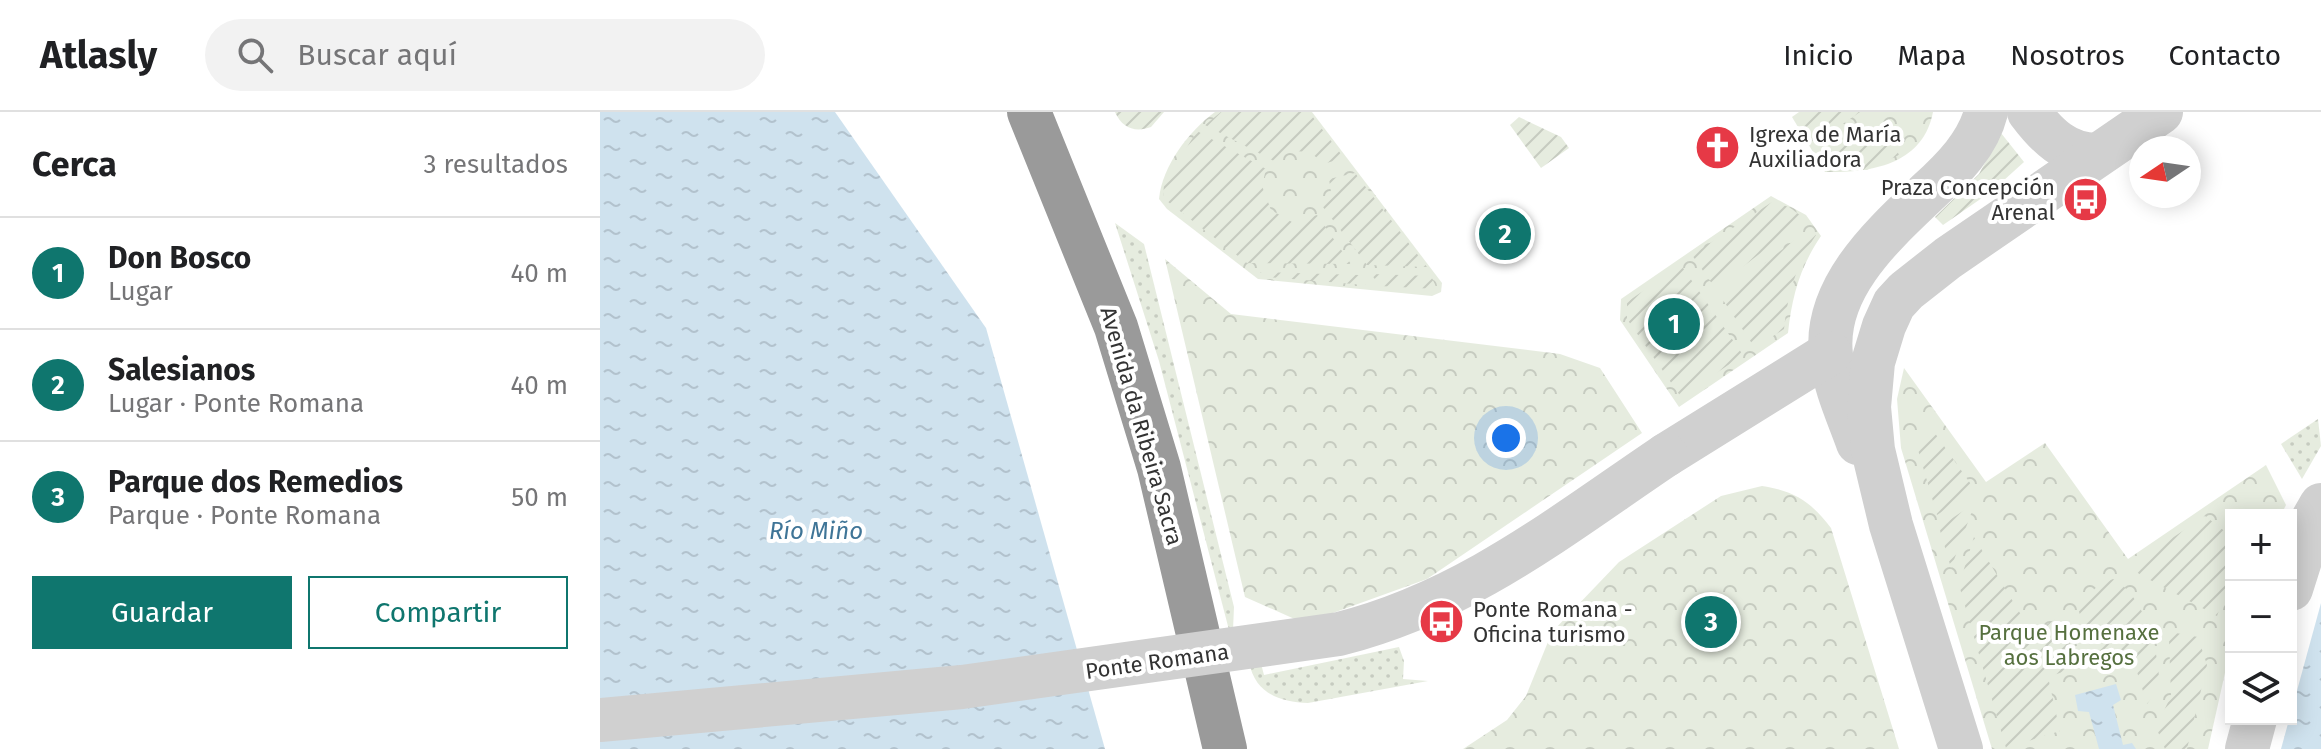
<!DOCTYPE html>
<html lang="es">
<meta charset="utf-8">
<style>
:root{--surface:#fff;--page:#f2f2f2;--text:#202124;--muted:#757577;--line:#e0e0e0;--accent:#0f766e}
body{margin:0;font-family:"Fira Sans",sans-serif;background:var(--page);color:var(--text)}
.controls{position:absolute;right:24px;bottom:24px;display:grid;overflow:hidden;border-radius:0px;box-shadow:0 4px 20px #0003}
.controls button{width:72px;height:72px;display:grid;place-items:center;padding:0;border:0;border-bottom:2px solid var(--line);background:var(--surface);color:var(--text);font:40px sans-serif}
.compass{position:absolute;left:1529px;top:24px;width:72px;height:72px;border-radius:50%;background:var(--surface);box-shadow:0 4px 20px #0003;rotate:257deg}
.you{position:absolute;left:906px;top:326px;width:28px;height:28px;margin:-20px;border:6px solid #fff;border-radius:50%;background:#1a73e8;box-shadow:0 0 0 12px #1a73e833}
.badge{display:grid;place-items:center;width:52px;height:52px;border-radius:50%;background:var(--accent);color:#fff;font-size:26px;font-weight:700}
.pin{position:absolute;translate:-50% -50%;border:4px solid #fff;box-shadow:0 2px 8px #0006}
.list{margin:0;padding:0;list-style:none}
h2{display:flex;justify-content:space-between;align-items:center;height:104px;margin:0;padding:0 32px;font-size:34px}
h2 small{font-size:26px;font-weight:400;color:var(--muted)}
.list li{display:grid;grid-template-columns:52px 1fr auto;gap:24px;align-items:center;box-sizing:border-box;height:112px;padding:0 32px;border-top:2px solid var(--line)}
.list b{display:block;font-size:30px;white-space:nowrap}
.list p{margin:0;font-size:26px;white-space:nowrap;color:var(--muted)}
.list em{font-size:26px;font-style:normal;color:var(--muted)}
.actions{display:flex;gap:16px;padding:24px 32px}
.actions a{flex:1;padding:18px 0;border:2px solid var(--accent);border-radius:0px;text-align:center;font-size:28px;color:var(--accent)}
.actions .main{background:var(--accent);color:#fff}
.icon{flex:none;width:44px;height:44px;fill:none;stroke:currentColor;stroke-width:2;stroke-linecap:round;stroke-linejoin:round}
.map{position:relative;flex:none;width:1721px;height:637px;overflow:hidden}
header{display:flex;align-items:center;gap:48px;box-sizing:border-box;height:112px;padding:0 40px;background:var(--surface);border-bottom:2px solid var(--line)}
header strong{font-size:38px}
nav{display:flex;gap:44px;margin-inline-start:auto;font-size:28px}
.search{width:560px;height:72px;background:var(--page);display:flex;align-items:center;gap:20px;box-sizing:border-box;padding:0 28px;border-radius:44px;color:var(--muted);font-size:30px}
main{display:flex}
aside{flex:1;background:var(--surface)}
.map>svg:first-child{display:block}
.grass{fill:url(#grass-dots)}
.park{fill:url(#park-crowns)}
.garden{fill:url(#garden-furrows)}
.water{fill:url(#water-ripples)}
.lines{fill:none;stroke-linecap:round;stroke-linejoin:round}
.minor{stroke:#d0d0d0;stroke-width:44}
.highway{stroke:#9a9a9a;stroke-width:44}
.minor-bridge{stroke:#d0d0d0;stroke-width:44}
.labels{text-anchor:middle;stroke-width:8;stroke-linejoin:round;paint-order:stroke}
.poi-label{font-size:22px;fill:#333;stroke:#fff;text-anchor:start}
.street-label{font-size:22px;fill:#333;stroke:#fff}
.park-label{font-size:22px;fill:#56703f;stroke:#fff}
.water-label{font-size:24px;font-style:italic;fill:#3f7597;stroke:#fff}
</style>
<header>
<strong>Atlasly</strong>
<div class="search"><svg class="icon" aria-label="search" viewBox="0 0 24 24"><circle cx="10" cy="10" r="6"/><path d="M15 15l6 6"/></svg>Buscar aquí</div>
<nav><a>Inicio</a><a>Mapa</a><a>Nosotros</a><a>Contacto</a></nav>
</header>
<main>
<aside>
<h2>Cerca<small>3 resultados</small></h2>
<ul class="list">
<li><span class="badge">1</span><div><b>Don Bosco</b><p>Lugar</p></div><em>40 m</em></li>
<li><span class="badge">2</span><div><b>Salesianos</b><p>Lugar · Ponte Romana</p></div><em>40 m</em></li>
<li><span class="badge">3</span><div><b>Parque dos Remedios</b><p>Parque · Ponte Romana</p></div><em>50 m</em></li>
</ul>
<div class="actions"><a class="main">Guardar</a><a>Compartir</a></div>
</aside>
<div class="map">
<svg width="1721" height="637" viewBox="0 0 1721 637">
<defs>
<pattern id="grass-dots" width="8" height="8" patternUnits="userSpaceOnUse" patternTransform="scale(2)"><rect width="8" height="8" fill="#e6ecdf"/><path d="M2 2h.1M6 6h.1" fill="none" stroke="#c6cbc0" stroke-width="1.8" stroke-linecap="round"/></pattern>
<pattern id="park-crowns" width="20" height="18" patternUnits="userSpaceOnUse" patternTransform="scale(2)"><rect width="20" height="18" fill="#e6ecdf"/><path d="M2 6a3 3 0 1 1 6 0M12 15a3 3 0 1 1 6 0" fill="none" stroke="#c6cbc0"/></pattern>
<pattern id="garden-furrows" width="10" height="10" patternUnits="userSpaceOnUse" patternTransform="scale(2)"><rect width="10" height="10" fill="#e6ecdf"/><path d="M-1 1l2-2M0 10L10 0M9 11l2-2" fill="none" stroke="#c6cbc0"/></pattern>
<pattern id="water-ripples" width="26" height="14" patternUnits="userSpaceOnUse" patternTransform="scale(2)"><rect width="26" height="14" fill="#cfe2ee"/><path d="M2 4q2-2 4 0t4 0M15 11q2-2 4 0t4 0" fill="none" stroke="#b2c2cd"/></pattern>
</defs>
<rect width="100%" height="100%" fill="#fff"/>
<g class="grass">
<path d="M515 111 544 132 634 495 633 518H629L559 249Z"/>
<path d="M1718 307 1721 334 1702 367 1681 332Z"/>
<path d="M799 535 804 549 803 567 828 569 708 591C679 590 655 581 649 550L660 548 664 563Z"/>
</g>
<g class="park">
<path d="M615 0H712L842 171 841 180 832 184 658 167 567 97 559 87C562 54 589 19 615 0Z"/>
<path d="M1199 0H1333C1323 53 1270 61 1225 60L1192 5Z"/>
<path d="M1171 84 1206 103 1221 124C1200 155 1192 184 1188 221L1079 295 1020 208 1021 187Z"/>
<path d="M565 147 631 202 960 242 1000 256 1042 321 827 467 719 506 699 509 645 485Z"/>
<path d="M1304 256 1386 370 1445 331 1528 447 1666 353 1686 393 1681 403H1631V534L1608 637H1392L1301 336 1297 287Z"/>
<path d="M1162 374C1195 379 1211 390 1231 416L1299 637H863L907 608 926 584 952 520 1019 450 1121 384Z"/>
</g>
<g class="garden">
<path d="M515 0H564L551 15C535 21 522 16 515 0Z"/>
<path d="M621 0H709L744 46 723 52C710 35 689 36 674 49L605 13Z"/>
<path d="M1204 0H1260L1214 32 1196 9Z"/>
<path d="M919 5 961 25 969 36 941 56 910 13Z"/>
<path d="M1268 15 1276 23 1287 18 1299 43 1267 58H1227L1220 46Z"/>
<path d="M597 19 666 57 662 74 671 98 692 110 717 103 751 152 647 151 563 86 564 72Z"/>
<path d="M1401 21 1424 50 1392 79 1343 113 1335 105 1379 62Z"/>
<path d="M755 61 827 155 767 153 723 95 731 80 729 67Z"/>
<path d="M1172 90 1189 95 1205 107 1115 176 1092 143Z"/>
<path d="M1210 116 1216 123C1196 153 1188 181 1184 217L1155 236 1121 185Z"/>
<path d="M1081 153 1143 243 1081 285 1027 207V190Z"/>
<path d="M660 160 759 163 766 173 667 165Z"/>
<path d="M771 162 831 164 837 177 780 174Z"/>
<path d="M1332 317 1375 378 1337 403 1316 331Z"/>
<path d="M1375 391 1351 456 1339 415Z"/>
<path d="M1605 404 1631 424V465L1617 504 1539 462 1532 453Z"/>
<path d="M1374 425 1432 521 1466 501 1480 554 1448 565 1460 619 1406 636 1359 473Z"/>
<path d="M1513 467C1545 483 1561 544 1559 576L1547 592 1533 547 1525 543 1495 552 1477 493 1499 473Z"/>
<path d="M1576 521 1598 525 1607 553 1587 637H1565L1556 615 1571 584 1569 527Z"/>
</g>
<g class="water">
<path d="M0 0H235L386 216 505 637H0Z"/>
<path d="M1721 491V637H1681Z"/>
<path d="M1516 572 1521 588 1513 593 1523 633 1532 631 1536 637H1499L1489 600 1478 599 1475 583Z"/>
</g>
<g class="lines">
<g class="minor">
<path d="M1429 0C1447 24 1465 42 1496 43"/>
<path d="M1258 331C1248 303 1234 273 1231 243 1223 175 1286 120 1329 79 1353 57 1378 32 1386 0"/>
<path d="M1066 343 1230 241"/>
<path d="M1691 477 1713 407 1721 393"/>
<path d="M1361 637 1291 413 1273 338 1269 295 1273 250 1284 214 1294 192 1306 179 1348 146 1561 0"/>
<path d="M1647 637 1655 607"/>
</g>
<path class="highway" d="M429 0 516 215 559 356 625 637"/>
<path class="minor-bridge" d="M0 608 362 575 739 522C866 490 959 415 1066 343"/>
</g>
<defs>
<symbol id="church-disc" viewBox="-11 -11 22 22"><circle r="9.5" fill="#e63946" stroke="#fff"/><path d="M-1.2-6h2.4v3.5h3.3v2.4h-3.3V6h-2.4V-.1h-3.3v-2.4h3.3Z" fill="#fff"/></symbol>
<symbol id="bus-disc" viewBox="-11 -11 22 22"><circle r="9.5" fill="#e63946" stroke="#fff"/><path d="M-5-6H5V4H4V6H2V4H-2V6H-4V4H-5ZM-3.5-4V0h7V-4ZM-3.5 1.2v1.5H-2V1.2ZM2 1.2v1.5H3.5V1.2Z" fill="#fff"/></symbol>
</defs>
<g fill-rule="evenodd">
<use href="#church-disc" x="1092" y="10" width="51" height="51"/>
<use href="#bus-disc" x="1460" y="62" width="51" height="51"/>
<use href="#bus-disc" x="816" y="484" width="51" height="51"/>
</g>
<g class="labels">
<g class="poi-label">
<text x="1149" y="30">Igrexa de María<tspan x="1149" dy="25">Auxiliadora</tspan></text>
<text x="1455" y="83" text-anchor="end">Praza Concepción<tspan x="1455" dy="25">Arenal</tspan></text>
<text x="873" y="505">Ponte Romana -<tspan x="873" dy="25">Oficina turismo</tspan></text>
</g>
<g class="street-label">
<text transform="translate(542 314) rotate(74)" y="8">Avenida da Ribeira Sacra</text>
<text transform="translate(557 549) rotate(-8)" y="8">Ponte Romana</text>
</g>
<g class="park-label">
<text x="1469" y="528">Parque Homenaxe<tspan x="1469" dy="25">aos Labregos</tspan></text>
</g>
<g class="water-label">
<text x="216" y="427">Río Miño</text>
</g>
</g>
</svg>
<div class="controls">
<button>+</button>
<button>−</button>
<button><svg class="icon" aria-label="layers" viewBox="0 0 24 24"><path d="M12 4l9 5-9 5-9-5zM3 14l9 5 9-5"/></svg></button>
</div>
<svg class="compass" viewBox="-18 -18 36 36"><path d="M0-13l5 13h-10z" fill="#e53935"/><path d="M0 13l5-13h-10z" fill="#757577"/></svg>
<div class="you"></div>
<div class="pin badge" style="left:1074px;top:212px">1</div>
<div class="pin badge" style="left:905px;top:122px">2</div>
<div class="pin badge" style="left:1111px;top:510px">3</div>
</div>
</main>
